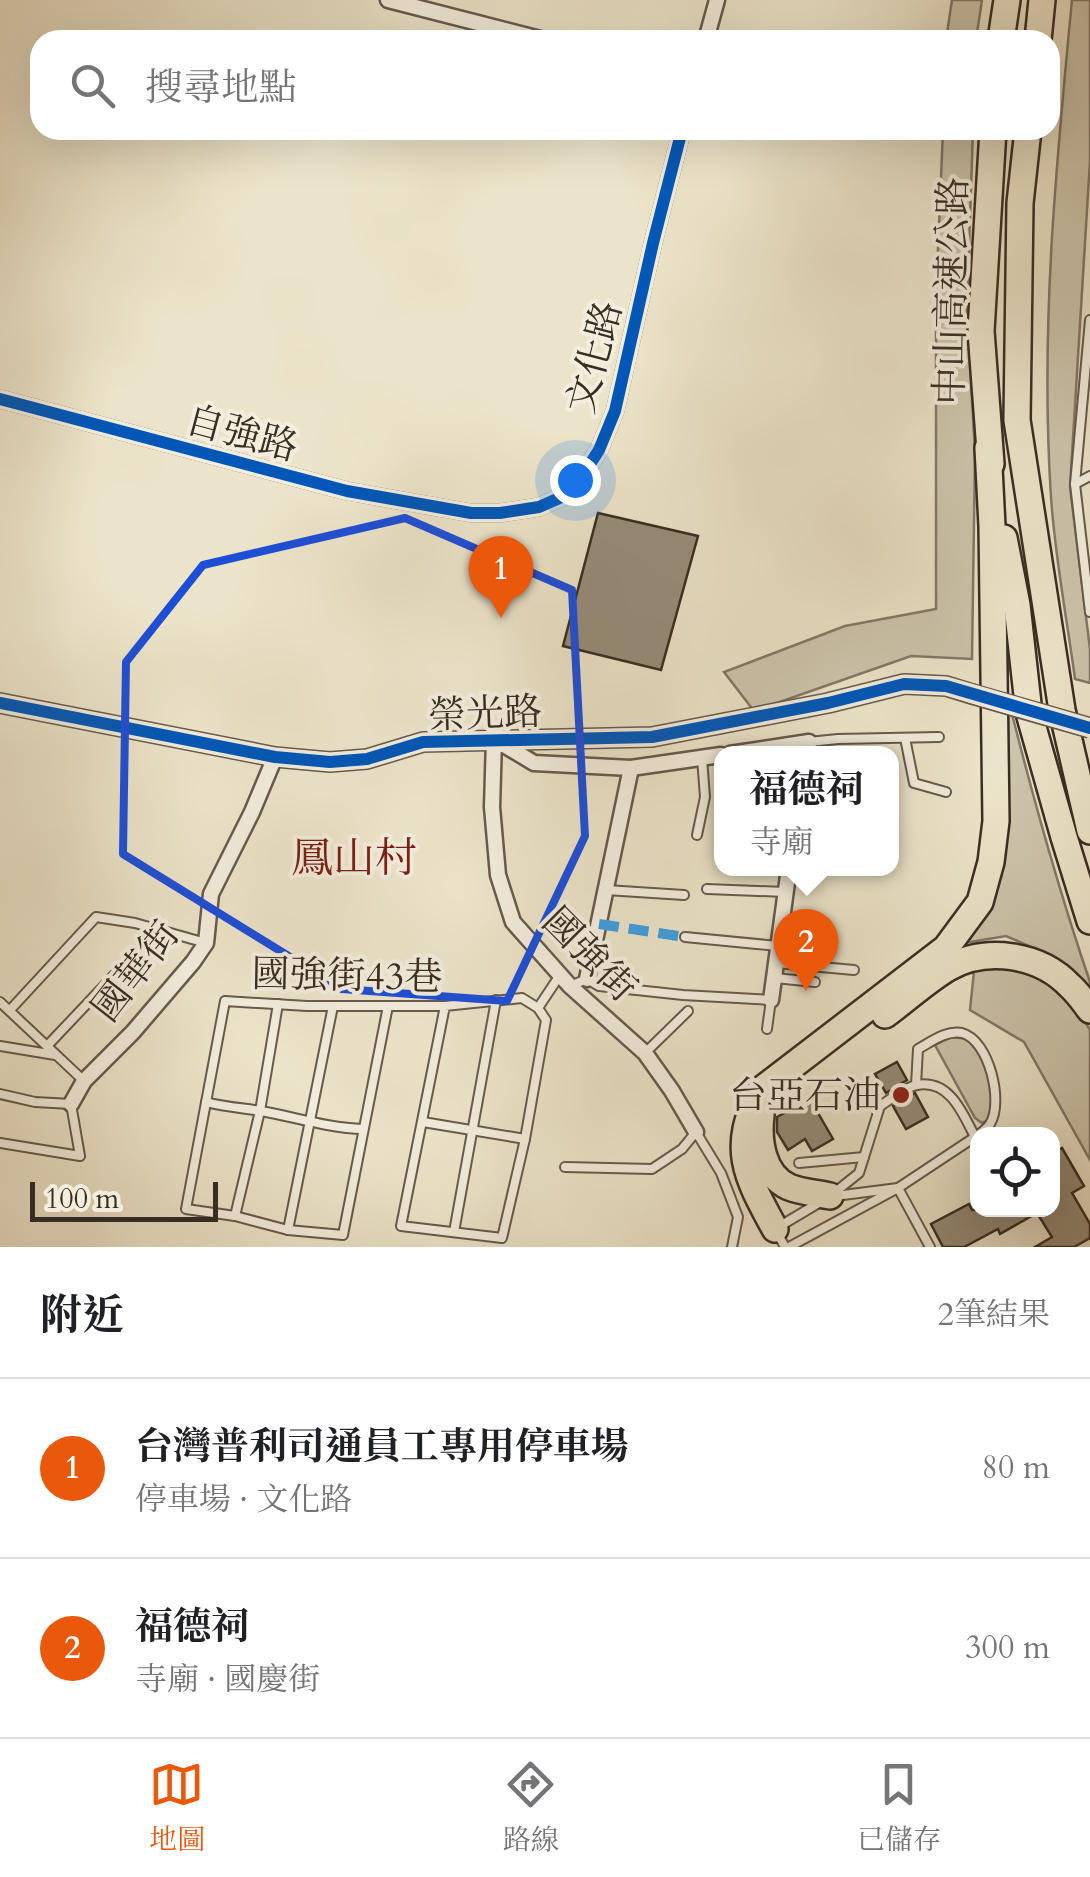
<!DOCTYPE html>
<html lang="zh-TW">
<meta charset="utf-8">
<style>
:root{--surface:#fff;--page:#f2f2f2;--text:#202124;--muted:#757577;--line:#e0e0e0;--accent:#ea580c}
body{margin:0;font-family:Cardo,"Noto Serif TC",serif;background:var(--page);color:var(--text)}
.controls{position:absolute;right:30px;bottom:30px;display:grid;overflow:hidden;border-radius:20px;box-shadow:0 10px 40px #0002}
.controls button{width:90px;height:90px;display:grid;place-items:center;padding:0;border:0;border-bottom:2px solid var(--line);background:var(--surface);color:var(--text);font:50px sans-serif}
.scale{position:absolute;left:30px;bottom:25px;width:188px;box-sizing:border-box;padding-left:10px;border:5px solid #382d22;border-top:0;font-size:28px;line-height:35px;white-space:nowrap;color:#382d22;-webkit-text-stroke:8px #f3eddd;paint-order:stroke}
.you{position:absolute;left:575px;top:480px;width:35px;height:35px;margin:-25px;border:8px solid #fff;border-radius:50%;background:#1a73e8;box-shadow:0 0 0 15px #1a73e833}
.badge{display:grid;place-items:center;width:65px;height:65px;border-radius:50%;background:var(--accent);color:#fff;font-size:32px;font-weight:700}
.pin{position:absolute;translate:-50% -82px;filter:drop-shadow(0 2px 5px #0008)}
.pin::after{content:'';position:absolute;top:52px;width:35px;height:30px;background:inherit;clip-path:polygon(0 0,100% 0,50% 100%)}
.popup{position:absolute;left:714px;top:746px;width:185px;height:130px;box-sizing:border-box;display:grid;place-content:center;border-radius:20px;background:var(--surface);filter:drop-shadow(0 2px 8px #0005);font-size:32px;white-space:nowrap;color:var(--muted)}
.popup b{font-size:38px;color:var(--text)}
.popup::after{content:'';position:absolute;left:50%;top:100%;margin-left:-20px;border:20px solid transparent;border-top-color:var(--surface)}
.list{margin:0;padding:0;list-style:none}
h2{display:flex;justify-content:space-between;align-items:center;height:130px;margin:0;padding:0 40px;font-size:42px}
h2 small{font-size:32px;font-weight:400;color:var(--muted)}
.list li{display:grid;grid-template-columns:65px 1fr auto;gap:30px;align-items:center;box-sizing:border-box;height:180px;padding:0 40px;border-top:2px solid var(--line)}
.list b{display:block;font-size:38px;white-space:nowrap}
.list p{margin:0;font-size:32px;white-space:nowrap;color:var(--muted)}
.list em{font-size:32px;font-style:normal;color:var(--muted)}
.icon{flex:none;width:55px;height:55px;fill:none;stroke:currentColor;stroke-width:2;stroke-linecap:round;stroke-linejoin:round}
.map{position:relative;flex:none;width:1090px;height:1247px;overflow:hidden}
.search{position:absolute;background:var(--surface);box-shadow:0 10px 40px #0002;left:30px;right:30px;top:30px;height:110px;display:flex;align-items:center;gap:25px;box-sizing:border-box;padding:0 35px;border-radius:30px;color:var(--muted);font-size:38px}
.sheet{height:490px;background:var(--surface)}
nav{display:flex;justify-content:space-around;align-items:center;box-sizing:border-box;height:140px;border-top:2px solid var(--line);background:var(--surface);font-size:28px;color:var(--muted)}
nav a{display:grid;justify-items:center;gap:5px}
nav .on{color:var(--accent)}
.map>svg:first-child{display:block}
.green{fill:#cdc5ad;stroke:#827968;stroke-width:2.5}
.building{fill:#968c79;stroke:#382d22;stroke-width:2.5}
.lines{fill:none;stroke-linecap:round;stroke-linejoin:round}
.service-casing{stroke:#655b4c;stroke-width:12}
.minor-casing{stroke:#655b4c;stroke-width:19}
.tertiary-casing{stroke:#655b4c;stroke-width:22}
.motorway-casing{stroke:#382d22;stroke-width:30}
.service{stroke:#f3eddd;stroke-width:8}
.minor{stroke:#f3eddd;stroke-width:14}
.tertiary{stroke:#f3eddd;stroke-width:18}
.motorway{stroke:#ece4ca;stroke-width:25}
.tertiary-bridge-casing{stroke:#655b4c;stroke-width:22;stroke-linecap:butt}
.tertiary-bridge{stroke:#f3eddd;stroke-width:18}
.quiet{stroke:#3e9de0;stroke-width:10;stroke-dasharray:20 10;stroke-linecap:butt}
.cycleway-casing{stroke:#f3eddd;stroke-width:19}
.cycleway{stroke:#0057b8;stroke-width:12}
.marked{fill:none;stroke:#1d4ed8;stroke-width:8;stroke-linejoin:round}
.poi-dot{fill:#8f2418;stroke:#f3eddd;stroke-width:4}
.labels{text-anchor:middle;stroke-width:8;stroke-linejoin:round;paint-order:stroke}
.street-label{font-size:38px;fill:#382d22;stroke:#f3eddd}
.poi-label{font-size:38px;fill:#382d22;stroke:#f3eddd;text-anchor:end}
.quarter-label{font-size:42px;fill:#7a1f14;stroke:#f3eddd}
</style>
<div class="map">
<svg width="1090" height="1247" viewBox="0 0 1090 1247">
<rect width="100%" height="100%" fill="#ece4ca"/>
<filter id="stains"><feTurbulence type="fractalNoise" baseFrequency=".002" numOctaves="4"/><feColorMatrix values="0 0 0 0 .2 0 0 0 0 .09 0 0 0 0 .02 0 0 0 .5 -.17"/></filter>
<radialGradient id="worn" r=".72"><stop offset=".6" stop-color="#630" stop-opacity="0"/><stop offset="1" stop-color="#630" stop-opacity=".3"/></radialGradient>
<g class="green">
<path d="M952 0H982L976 40H946Z"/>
<path d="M1072 0H1090V161L1070 487 1090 649V683L1075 679C1067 619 1055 558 1051 497 1040 331 1056 165 1072 0Z"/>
<path d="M943 130H973L967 308 975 454 972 659 911 656 754 711 724 672 845 626 936 609V297Z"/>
<path d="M1002 713 1012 714C1035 805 1060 894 1090 982V995L1048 954 1006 936 958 944 987 910Z"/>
<path d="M1014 964 1054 986 1078 1010 1090 1030V1160L1024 1042 970 1010 974 971Z"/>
<path d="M951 1037 970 1039C997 1069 995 1081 990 1119L982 1123 975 1118 935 1045Z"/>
</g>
<g class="building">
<path d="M598 513 698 536 661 670 563 646Z"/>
<path d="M897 1062 907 1080 886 1093 875 1074Z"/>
<path d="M915 1093 928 1117 906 1129 893 1106Z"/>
<path d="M810 1099 833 1139 812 1151 805 1139 788 1150 777 1132V1117Z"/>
<path d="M1062 1148 1084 1186 1072 1193 1090 1224V1238L1074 1247H1035L1052 1237 1037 1213 1000 1234 998 1229 964 1247H943L931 1224 969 1204 972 1210H1052V1154Z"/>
</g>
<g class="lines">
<defs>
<g id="service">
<path d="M1090 320 1075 484 1090 612"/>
<path d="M1075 484 1090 476"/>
<path d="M905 738 914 783 946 792"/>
<path d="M809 742 838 739 939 737"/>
<path d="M697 835 705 797 702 758"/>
<path d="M707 889 785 892"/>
<path d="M606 890 684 895"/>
<path d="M685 937 778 946"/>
<path d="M777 963 854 970"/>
<path d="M775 978 815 982"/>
<path d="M570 986 587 979 599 986 683 995 771 1000 767 1029"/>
<path d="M0 1002 84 1081"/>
<path d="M388 1006 343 1235 288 1230 235 1216 186 1209 225 1001 307 1006H445L522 998 538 1008 546 1020 525 1139 502 1238 401 1226 445 1006"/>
<path d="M538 1008 560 975"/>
<path d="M10 1010 96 917 135 923 206 943"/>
<path d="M0 1046 55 1055"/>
<path d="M47 1046 156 931"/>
<path d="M645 1053 688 1011"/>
<path d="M916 1085 918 1049C931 1042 946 1030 962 1033 989 1040 1004 1102 990 1124 989 1126 981 1133 979 1134"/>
<path d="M0 1094 35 1102 71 1104 80 1156 0 1143"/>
<path d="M206 1102C225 1107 242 1108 261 1111 295 1117 328 1128 363 1129"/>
<path d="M423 1122 525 1139"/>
<path d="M799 1163 864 1157"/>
<path d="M565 1167 652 1169 682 1149 696 1132 721 1173 738 1217 732 1247"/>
<path d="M835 1196 898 1188 930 1247"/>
<path d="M235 1216 260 1111 278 1004"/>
<path d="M288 1230 333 1006"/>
<path d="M454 1232 496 1000"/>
<path d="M785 1247 775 1229 822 1201"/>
<path d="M789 1247 898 1188 975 1137C963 1114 950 1079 917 1085 905 1087 890 1100 880 1106L859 1173 834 1193"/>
</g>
<g id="minor">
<path d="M388 0 544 40"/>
<path d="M706 40 717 0"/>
<path d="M0 399 347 491 471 513H500L539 507 564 496 579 481 599 450 615 411 653 243 682 130"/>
<path d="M730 754 809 742 807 754"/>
<path d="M587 979 631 768"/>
<path d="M771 1000 789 868"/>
<path d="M71 1104 84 1081 133 1032 193 962 206 943 211 894 252 812 275 757"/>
<path d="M696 1132 672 1091 645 1053 570 986 513 922 498 875 492 807 494 739 534 763 631 768 721 755"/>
</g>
<path id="tertiary" d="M0 703 275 757 330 762 367 759 423 742 652 737 828 703 904 684 946 686 972 694"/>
<g id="motorway">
<path d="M1001 40 1007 0"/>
<path d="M1038 40 1042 0"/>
<path d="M1028 130 1020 203 1017 420 1062 710 1090 831"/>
<path d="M991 464 981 331 993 130"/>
<path d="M1004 538 1017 605 1029 713 1064 837 1090 921"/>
<path d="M885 1015C906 1000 926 981 948 968 986 946 1040 954 1070 986 1078 993 1084 1002 1090 1010"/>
<path d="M761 1115C758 1140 762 1175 789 1187 801 1192 817 1193 830 1196"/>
<path d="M775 1229C746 1176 730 1148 761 1090L946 948 980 902 991 862 996 821 992 526 988 448"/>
</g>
</defs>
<use href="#service" class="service-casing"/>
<use href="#minor" class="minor-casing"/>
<use href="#tertiary" class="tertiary-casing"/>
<use href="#motorway" class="motorway-casing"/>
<use href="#service" class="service"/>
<use href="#minor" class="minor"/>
<use href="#tertiary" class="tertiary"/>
<use href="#motorway" class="motorway"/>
<defs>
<path id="tertiary-bridge" d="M972 694 1090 728"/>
</defs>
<use href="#tertiary-bridge" class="tertiary-bridge-casing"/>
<use href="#tertiary-bridge" class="tertiary-bridge"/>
<path class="quiet" d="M599 924 685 937"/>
<defs>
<g id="cycleway">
<path d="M0 399 347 491 471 513H500L539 507 564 496 579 481 599 450 615 411 653 243 682 130"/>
<path d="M0 703 275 757 330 762 367 759 423 742 652 737 828 703 904 684 946 686 1090 728"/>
</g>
</defs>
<use href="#cycleway" class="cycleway-casing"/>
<use href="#cycleway" class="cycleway"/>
</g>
<path class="marked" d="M405 518 572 590 585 836 507 1001 342 989 123 854 126 662 203 565Z"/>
<circle class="poi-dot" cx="901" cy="1095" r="10"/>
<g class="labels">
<g class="street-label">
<text transform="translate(951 291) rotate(-89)" y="13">中山高速公路</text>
<text transform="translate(594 357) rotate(-75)" y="13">文化路</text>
<text transform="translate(242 433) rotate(15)" y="13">自強路</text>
<text transform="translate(485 713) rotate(-2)" y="13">榮光路</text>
<text transform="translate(590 954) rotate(45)" y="13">國強街</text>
<text transform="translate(135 971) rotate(-52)" y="13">國華街</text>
<text transform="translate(347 975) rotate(1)" y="13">國強街43巷</text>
</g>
<g class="poi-label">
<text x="881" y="1108">台亞石油</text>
</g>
<g class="quarter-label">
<text x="354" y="872">鳳山村</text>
</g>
</g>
<rect width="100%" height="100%" filter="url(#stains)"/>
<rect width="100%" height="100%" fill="url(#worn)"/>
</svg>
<div class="controls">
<button><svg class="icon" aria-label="locate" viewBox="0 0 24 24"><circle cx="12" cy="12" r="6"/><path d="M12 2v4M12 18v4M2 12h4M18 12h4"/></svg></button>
</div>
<div class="scale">100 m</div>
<div class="you"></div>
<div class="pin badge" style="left:501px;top:618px">1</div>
<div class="pin badge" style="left:806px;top:991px">2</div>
<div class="popup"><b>福德祠</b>寺廟</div>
<div class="search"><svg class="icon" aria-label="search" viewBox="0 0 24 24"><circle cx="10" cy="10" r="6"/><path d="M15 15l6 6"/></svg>搜尋地點</div>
</div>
<section class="sheet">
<h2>附近<small>2筆結果</small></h2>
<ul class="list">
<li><span class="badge">1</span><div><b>台灣普利司通員工專用停車場</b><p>停車場 · 文化路</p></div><em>80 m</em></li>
<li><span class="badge">2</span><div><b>福德祠</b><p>寺廟 · 國慶街</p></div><em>300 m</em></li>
</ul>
</section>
<nav>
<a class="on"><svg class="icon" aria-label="map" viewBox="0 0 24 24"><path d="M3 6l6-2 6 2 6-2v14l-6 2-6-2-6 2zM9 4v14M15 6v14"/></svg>地圖</a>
<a><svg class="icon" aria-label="directions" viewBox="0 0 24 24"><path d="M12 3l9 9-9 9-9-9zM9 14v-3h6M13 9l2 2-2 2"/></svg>路線</a>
<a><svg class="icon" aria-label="saved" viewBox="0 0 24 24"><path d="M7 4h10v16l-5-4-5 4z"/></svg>已儲存</a>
</nav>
